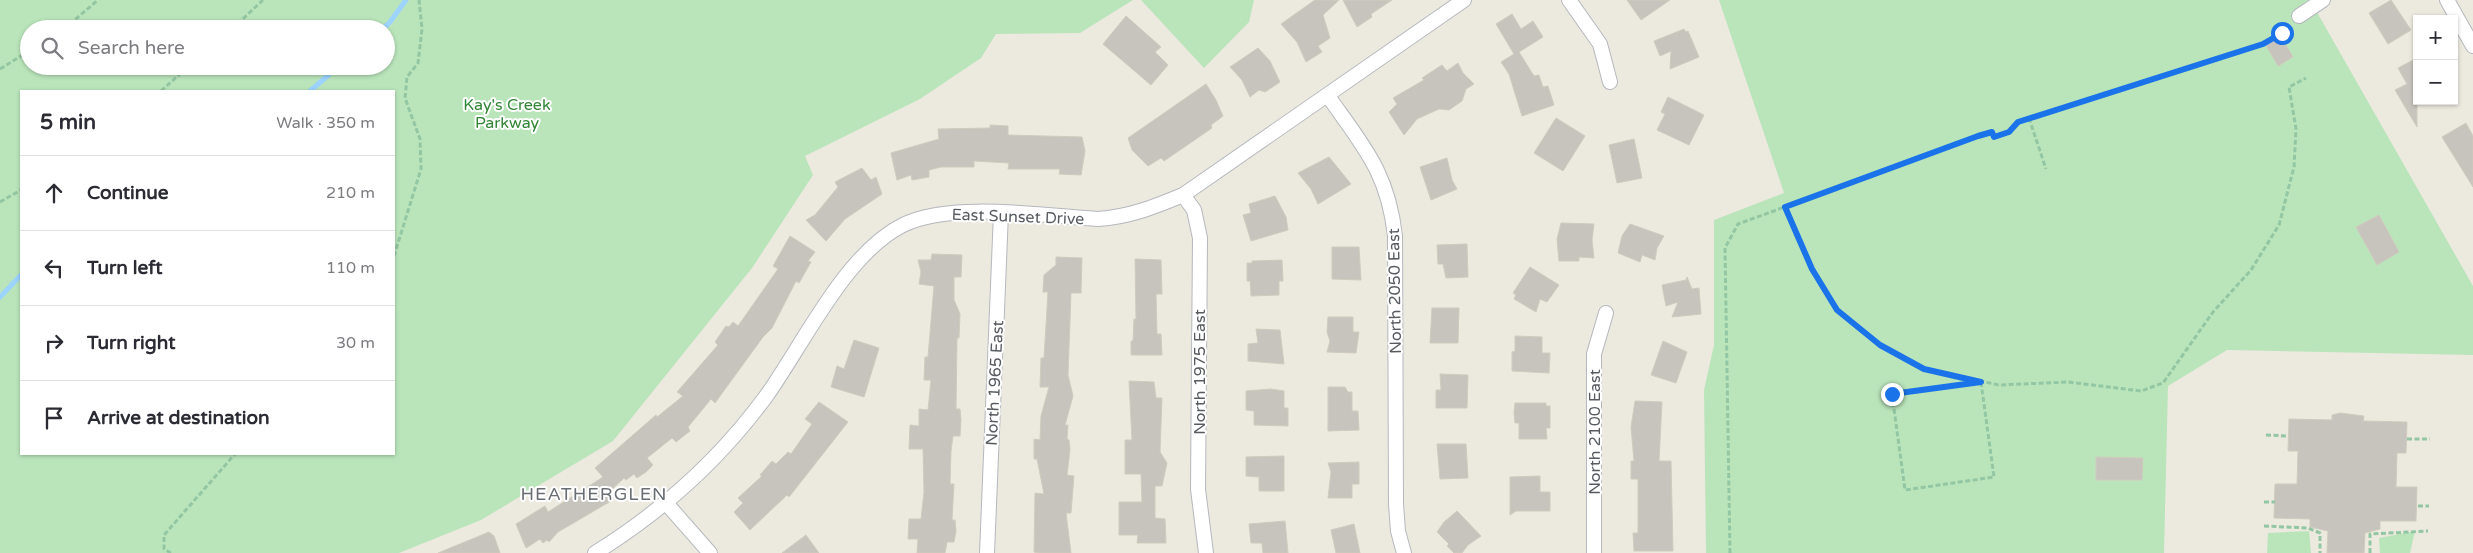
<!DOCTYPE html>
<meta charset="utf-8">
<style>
:root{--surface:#fff;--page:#f2f2f3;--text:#2b2b33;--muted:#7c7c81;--line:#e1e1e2}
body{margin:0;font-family:"Varela Round",sans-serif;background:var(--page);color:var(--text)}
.controls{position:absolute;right:15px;top:15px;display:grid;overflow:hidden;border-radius:0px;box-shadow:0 1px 4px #0004}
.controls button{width:45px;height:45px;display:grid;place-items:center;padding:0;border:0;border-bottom:1px solid var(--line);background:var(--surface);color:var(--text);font:25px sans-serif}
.stop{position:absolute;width:15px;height:15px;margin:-11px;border:4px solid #1a73e8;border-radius:50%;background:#fff}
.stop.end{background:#1a73e8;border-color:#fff;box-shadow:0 1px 5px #0008}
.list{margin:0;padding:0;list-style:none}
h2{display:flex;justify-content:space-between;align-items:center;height:65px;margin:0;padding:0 20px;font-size:21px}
h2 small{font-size:16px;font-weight:400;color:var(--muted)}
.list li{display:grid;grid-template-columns:32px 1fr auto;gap:15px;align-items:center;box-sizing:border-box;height:75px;padding:0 20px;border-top:1px solid var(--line)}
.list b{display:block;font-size:19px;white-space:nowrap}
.list em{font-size:16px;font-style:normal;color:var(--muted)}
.icon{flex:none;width:28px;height:28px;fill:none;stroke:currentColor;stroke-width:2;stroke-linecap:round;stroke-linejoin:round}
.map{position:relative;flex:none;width:2473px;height:553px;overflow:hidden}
.search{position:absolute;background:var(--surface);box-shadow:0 1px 4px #0004;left:20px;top:20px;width:375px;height:55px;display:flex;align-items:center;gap:12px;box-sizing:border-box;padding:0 18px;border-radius:28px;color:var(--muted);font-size:19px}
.panel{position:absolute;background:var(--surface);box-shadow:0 1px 4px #0004;left:20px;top:90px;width:375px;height:365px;border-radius:0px}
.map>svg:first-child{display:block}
.green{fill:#bae5bb;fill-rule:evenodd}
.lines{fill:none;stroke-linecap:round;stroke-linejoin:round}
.stream{stroke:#9cd3ff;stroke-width:5}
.building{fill:#c6c4bc;stroke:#d0cbbd}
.minor-casing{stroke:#b5b8bd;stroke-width:16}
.path{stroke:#93c6a2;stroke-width:3;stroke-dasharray:5 2.5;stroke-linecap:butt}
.minor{stroke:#fff;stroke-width:14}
.route{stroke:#1a73e8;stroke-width:6}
.labels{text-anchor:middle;stroke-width:4;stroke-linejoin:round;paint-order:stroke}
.park-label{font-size:16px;fill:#338537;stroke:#fff}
.street-label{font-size:16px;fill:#585c61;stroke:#fff}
.neighbourhood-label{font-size:18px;letter-spacing:1px;fill:#696e73;stroke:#fff}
</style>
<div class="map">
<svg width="2473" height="553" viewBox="0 0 2473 553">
<rect width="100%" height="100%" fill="#ece9df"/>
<g class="green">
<path d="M0 0H1133L1080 33 996 34 981 58 920 99 805 156 813 175 752 268 613 441 481 520 399 553H0ZM29 29H386V66H29ZM21 91H394V454H21Z"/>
<path d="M1141 0H1254L1249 22 1204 68Z"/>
<path d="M1719 0H2310L2473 286V355L2227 350 2168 386 2164 553H1706L1704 390 1714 345V220L1784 193Z"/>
<path d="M2309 531 2311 553H2267L2268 533Z"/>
<path d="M2415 531 2410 553H2380L2379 538Z"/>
</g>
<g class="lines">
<g class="stream">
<path d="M383 29 390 22 406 0"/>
<path d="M310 91 339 66"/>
<path d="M0 297 21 275"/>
</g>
</g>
<g class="building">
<path d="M1315 0H1339L1323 15 1330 38 1318 46 1322 52 1306 62 1297 42 1281 24Z"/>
<path d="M1343 0H1392L1371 14 1372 17 1357 27Z"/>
<path d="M1627 0H1670L1641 20Z"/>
<path d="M2391 0 2411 30 2388 44 2369 13Z"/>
<path d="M1512 14 1521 29 1533 21 1543 37 1519 52 1534 76 1539 75 1543 87 1548 86 1554 105 1522 116 1509 74 1501 62 1514 54 1496 24Z"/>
<path d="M1126 16 1161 47 1155 52 1168 65 1151 85 1103 44Z"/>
<path d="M1684 29 1686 32 1688 31 1699 57 1670 69 1671 51 1660 56 1654 41Z"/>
<path d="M2280 35 2293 57 2278 66 2265 44Z"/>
<path d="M1258 48 1270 61 1280 82 1265 92 1259 90 1250 97 1242 80 1230 67Z"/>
<path d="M2417 58V127L2395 90 2407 84 2398 68Z"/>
<path d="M1458 63 1463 73 1474 84 1466 89 1462 101 1449 110 1439 109 1417 119 1404 135 1389 112 1397 104 1393 98 1424 80 1422 78 1442 65 1447 71Z"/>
<path d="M1206 84 1216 100 1223 116 1211 125 1212 128 1164 161 1161 158 1148 166 1132 150 1128 138Z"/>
<path d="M1668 97 1704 115 1689 145 1657 130 1665 114 1661 112Z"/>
<path d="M1556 118 1585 136 1563 171 1534 153Z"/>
<path d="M2466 123 2473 136V187L2442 137Z"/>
<path d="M990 125 1008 126V135L1082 137 1085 151 1081 175 1059 174 1060 169H1008L1009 163 974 161V167H941L929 170V177L912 180 911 175 897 180 891 153 939 139 938 129 990 128Z"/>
<path d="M1634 139 1642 178 1617 183 1609 145Z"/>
<path d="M1329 157 1351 184 1318 204 1311 189 1298 173Z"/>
<path d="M1447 158 1452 180 1457 189 1431 200 1420 167Z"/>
<path d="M862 168 871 180 876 177 882 194 845 219 826 241 806 220 815 215 838 187 835 182Z"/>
<path d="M1275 196 1286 217 1288 230 1251 241 1243 215 1251 213 1249 204Z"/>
<path d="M2379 215 2399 252 2377 265 2356 227Z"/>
<path d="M1561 223 1594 224 1592 240 1594 258 1579 257V261H1559L1557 239Z"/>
<path d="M1630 224 1664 236 1657 248 1655 260 1642 255 1640 262 1618 253 1622 236Z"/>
<path d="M790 236 815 252 808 261 811 262 799 283 796 281 772 328 763 337 715 403 711 399 688 427 690 431 676 442 672 438 647 458 653 465 646 472 637 478 634 474 626 480 624 478 607 494 611 501 558 532 549 542 547 540 543 543 540 539 526 548 516 524 545 506 548 512 603 477 595 468 656 415 657 417 683 396 677 392 718 345 715 342 726 326 729 327 733 322 738 326 778 269 773 266Z"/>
<path d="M1467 244 1468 277 1446 278 1443 264H1438L1437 245Z"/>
<path d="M1332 247H1359L1361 280 1332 279Z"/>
<path d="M932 254 962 255 961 277H954V300L960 314 959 338H957L956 409H960L961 420 960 436H953L951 451 950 484H954L952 520H955L956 531 954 542H947L945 553H917L918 539H908L909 519H921L924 492 923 449H909L910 425 919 426V409L928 410 931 380H924L925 357H928L934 286 919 284 921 272 918 260H931Z"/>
<path d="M1056 257 1082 258 1081 293H1071L1068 375 1073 396 1065 425H1068L1067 439 1069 440 1070 450 1067 475 1074 476 1071 513H1066L1071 553H1039L1034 552 1035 493 1044 494 1037 459H1034V439L1040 440 1041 416 1049 387H1040L1041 358H1044L1048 292H1043L1044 275 1056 265Z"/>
<path d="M1135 259 1161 260 1162 294H1156L1157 334H1161L1162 355H1131V341H1133L1134 319H1136Z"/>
<path d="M1282 260 1283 281H1279V295L1251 296 1250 281H1247V263H1252V261Z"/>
<path d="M1530 267 1559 285 1547 302 1540 299 1536 312 1514 299 1516 295 1513 293Z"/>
<path d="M1687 277 1692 289 1699 288 1701 314 1672 317 1678 302 1666 306 1662 285 1686 280Z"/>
<path d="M1432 308H1459L1458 343H1430Z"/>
<path d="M1328 317H1353V332H1359L1356 353 1327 352 1330 341 1327 332Z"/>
<path d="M1256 329 1280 330 1284 364 1248 361V344L1258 343Z"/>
<path d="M1515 336 1542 337V353H1550L1549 373 1512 371V352L1515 351Z"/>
<path d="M854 340 879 348 864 397 831 387 837 366 844 369Z"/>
<path d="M1663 341 1687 352 1676 383 1651 375Z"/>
<path d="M1440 374 1468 375 1467 408H1436V390H1441Z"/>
<path d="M1129 381 1154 382 1156 398H1162L1160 452 1167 463 1162 486H1155V518L1165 519 1166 543H1137L1138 535H1119V502H1142L1141 474H1125V440H1132Z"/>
<path d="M1328 387H1345L1348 392H1352V411H1358L1359 430 1328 431Z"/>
<path d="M1271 389 1284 391V408H1288V426L1254 425V411L1246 410V391Z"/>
<path d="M1635 401 1662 402 1659 461H1671L1673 551H1634L1633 533H1638V479H1631V461H1634L1631 427Z"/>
<path d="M819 402 848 422 789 497 787 495 750 530 734 512 743 503 738 498 762 476 760 475 772 461 776 464 788 452 791 454 812 424 805 419Z"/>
<path d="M1515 403H1546V406H1550V428H1546L1547 439H1519V423H1515L1514 413Z"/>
<path d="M2340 413 2364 416 2363 421 2407 422 2406 453H2397L2396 487H2417L2416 521H2380V529L2365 533 2364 553H2327L2328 531 2310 527V519L2274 518 2275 484H2297L2298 451H2288L2289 419 2332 420V415Z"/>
<path d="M1437 444H1466L1468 478 1440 479Z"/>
<path d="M1284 456V491H1259V477L1246 476V457Z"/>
<path d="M2096 457 2143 458 2142 480H2096Z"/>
<path d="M1359 462V484H1352V498H1328L1331 472 1328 463Z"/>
<path d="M1540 476V492H1550V511H1516L1510 515V477Z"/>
<path d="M1457 511 1481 536 1468 545 1462 553H1454L1447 546 1449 544 1437 532 1444 522Z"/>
<path d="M1285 521 1288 553H1263L1262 543H1251L1249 524Z"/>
<path d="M1354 524 1360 553H1336L1331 530Z"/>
<path d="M489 532 494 536 500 553H438Z"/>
<path d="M806 535 819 553H782Z"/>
</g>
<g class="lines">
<defs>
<g id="minor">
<path d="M1569 0 1600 44 1610 82"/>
<path d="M2447 0 2473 46"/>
<path d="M2299 16 2323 0"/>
<path d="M1328 96C1363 146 1388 172 1395 236L1396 504 1398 531 1404 553"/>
<path d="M1183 195 1194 210 1200 238 1198 489 1206 553"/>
<path d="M666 503 710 553"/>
<path d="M595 553C661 512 721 458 767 395 804 343 846 253 903 225 950 201 1046 216 1098 219 1129 217 1154 207 1183 195L1464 0"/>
<path d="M987 553 1001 213"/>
<path d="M1594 553V354L1606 313"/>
</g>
</defs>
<use href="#minor" class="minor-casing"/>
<g class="path">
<path d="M64 29 98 0"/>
<path d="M232 29 263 0"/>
<path d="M0 69 29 51"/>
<path d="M161 91 189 66"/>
<path d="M2029 118 2046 169"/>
<path d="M0 202 21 190"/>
<path d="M1785 207 1812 269 1837 310 1880 345 1925 369 1999 385 2068 382 2141 391 2163 383 2213 312 2251 270 2279 225 2294 167 2296 129 2289 87 2306 78"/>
<path d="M394 256 421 169 420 139 405 98 407 77 418 63 422 29 419 0"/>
<path d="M1981 382 1994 477 1905 490 1892 394Z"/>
<path d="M2266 435 2288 436"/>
<path d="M2407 439H2430"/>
<path d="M2264 502H2275"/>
<path d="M2418 506H2429"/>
<path d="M2264 526 2308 528 2320 533V553"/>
<path d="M171 553 164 549V535L235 454"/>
<path d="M1730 553 1725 248 1738 224 1977 137 1992 132 1994 137 2009 132 2018 122 2263 44 2282 33"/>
<path d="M2370 553V534L2428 531"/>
</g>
<use href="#minor" class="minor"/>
</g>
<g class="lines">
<path class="route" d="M1892 394 1981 382 1924 369 1880 345 1837 310 1812 269 1785 207 1978 136 1992 132 1994 137 2009 132 2018 122 2263 44 2282 33"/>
</g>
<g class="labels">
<g class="park-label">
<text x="507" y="110">Kay's Creek<tspan x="507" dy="18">Parkway</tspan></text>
</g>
<g class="street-label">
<text transform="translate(1018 216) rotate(2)" y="6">East Sunset Drive</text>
<text transform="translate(1394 291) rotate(-91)" y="6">North 2050 East</text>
<text transform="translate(1199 372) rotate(-90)" y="6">North 1975 East</text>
<text transform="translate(994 383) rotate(-87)" y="6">North 1965 East</text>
<text transform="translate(1594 432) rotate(-90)" y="6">North 2100 East</text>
</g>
<g class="neighbourhood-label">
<text x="594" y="500">HEATHERGLEN</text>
</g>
</g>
</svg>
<div class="controls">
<button>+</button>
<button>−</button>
</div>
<div class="stop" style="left:2282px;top:33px"></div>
<div class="stop end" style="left:1892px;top:394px"></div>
<div class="search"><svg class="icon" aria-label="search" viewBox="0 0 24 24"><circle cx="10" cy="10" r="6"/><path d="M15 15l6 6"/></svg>Search here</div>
<section class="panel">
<h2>5 min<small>Walk · 350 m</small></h2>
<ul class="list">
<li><svg class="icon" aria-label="ahead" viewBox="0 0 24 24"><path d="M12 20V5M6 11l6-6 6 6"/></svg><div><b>Continue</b></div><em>210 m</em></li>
<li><svg class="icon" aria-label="left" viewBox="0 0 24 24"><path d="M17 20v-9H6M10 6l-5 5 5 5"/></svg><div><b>Turn left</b></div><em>110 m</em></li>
<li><svg class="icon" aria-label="right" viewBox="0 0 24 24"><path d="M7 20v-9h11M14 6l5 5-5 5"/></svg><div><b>Turn right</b></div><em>30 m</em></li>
<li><svg class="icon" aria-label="arrive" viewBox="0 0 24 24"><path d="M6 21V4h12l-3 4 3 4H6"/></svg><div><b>Arrive at destination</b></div></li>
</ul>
</section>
</div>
